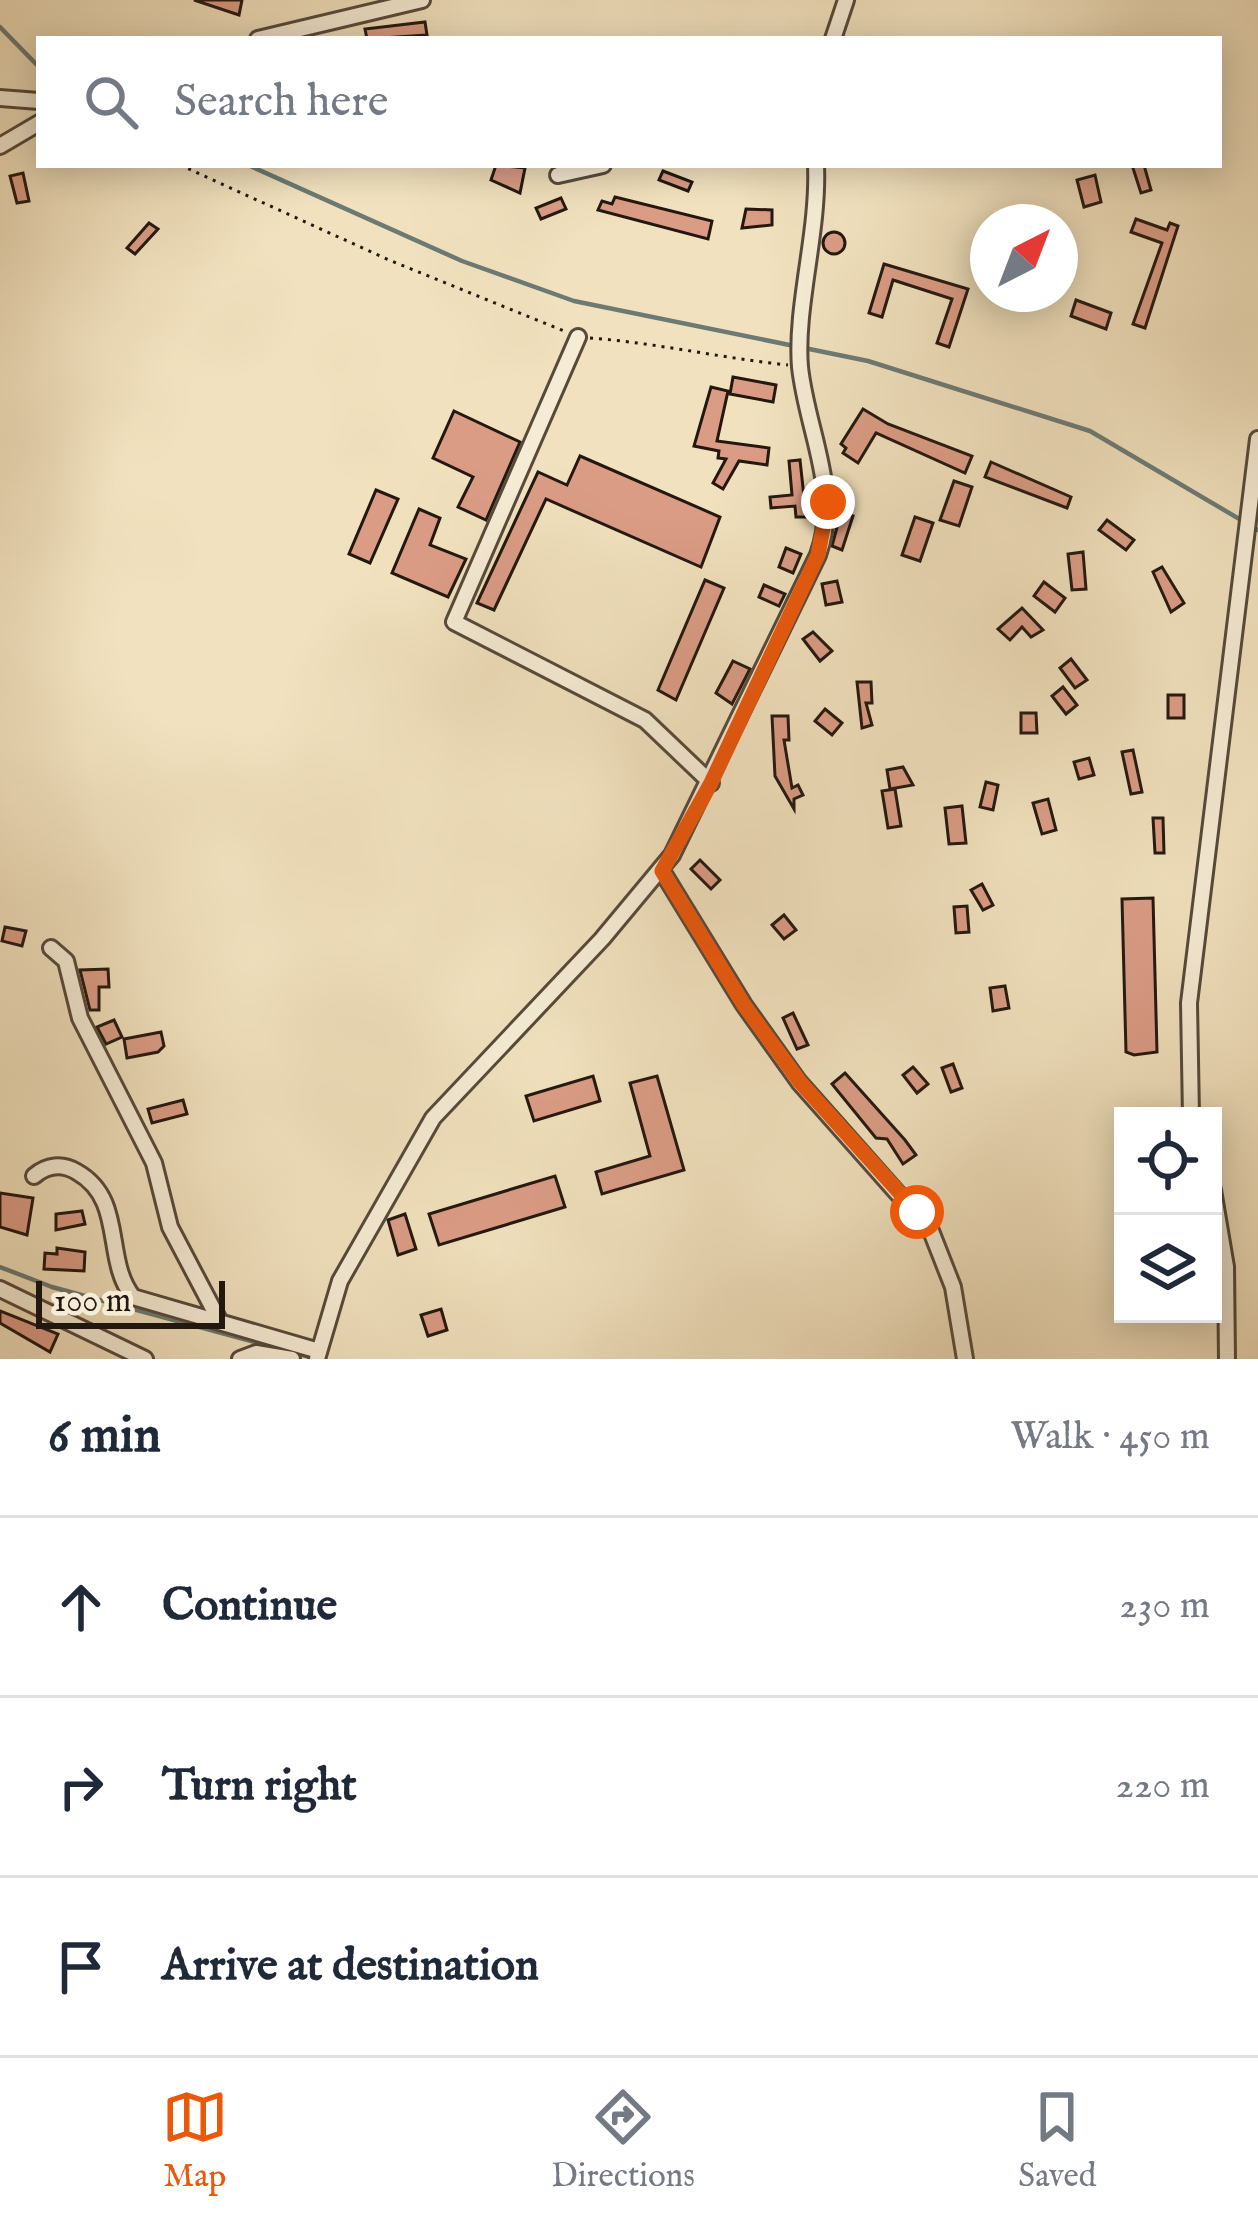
<!DOCTYPE html>
<meta charset="utf-8">
<style>
:root{--surface:#fff;--page:#f2f2f3;--text:#1f2937;--muted:#747a83;--line:#e0e1e3;--accent:#ea580c}
body{margin:0;font-family:"IM FELL English",serif;background:var(--page);color:var(--text)}
.controls{position:absolute;right:36px;bottom:36px;display:grid;overflow:hidden;border-radius:0px;box-shadow:0 6px 30px #0003}
.controls button{width:108px;height:108px;display:grid;place-items:center;padding:0;border:0;border-bottom:3px solid var(--line);background:var(--surface);color:var(--text);font:60px sans-serif}
.compass{position:absolute;left:970px;top:204px;width:108px;height:108px;border-radius:50%;background:var(--surface);box-shadow:0 6px 30px #0003;rotate:42deg}
.scale{position:absolute;left:36px;bottom:30px;width:189px;box-sizing:border-box;padding-left:12px;border:6px solid #23180f;border-top:0;font-size:33px;line-height:42px;white-space:nowrap;color:#23180f;-webkit-text-stroke:9px #f6ecd5;paint-order:stroke}
.stop{position:absolute;width:36px;height:36px;margin:-27px;border:9px solid #ea580c;border-radius:50%;background:#fff}
.stop.end{background:#ea580c;border-color:#fff;box-shadow:0 3px 12px #0008}
.list{margin:0;padding:0;list-style:none}
h2{display:flex;justify-content:space-between;align-items:center;height:156px;margin:0;padding:0 48px;font-size:51px}
h2 small{font-size:39px;font-weight:400;color:var(--muted)}
.list li{display:grid;grid-template-columns:78px 1fr auto;gap:36px;align-items:center;box-sizing:border-box;height:180px;padding:0 48px;border-top:3px solid var(--line)}
.list b{display:block;font-size:45px;white-space:nowrap}
.list em{font-size:39px;font-style:normal;color:var(--muted)}
.icon{flex:none;width:66px;height:66px;fill:none;stroke:currentColor;stroke-width:2;stroke-linecap:round;stroke-linejoin:round}
.map{position:relative;flex:none;width:1258px;height:1359px;overflow:hidden}
.search{position:absolute;background:var(--surface);box-shadow:0 6px 30px #0003;left:36px;right:36px;top:36px;height:132px;display:flex;align-items:center;gap:30px;box-sizing:border-box;padding:0 42px;border-radius:0px;color:var(--muted);font-size:45px}
.sheet{height:696px;background:var(--surface)}
nav{display:flex;justify-content:space-around;align-items:center;box-sizing:border-box;height:168px;border-top:3px solid var(--line);background:var(--surface);font-size:33px;color:var(--muted)}
nav a{display:grid;justify-items:center;gap:6px}
nav .on{color:var(--accent)}
.map>svg:first-child{display:block}
.lines{fill:none;stroke-linecap:round;stroke-linejoin:round}
.stream{stroke:#6c7a74;stroke-width:4.5}
.building{fill:#db9c86;stroke:#23180f;stroke-width:3}
.street-casing{stroke:#564a3b;stroke-width:20}
.path{stroke:#23180f;stroke-width:3;stroke-dasharray:3 6;stroke-linecap:butt}
.street{stroke:#f6ecd5;stroke-width:14}
.route{stroke:#ea580c;stroke-width:15}
</style>
<div class="map">
<svg width="1258" height="1359" viewBox="0 0 1258 1359">
<rect width="100%" height="100%" fill="#f1e1be"/>
<filter id="stains"><feTurbulence type="fractalNoise" baseFrequency=".00167" numOctaves="4"/><feColorMatrix values="0 0 0 0 .2 0 0 0 0 .09 0 0 0 0 .02 0 0 0 .5 -.17"/></filter>
<radialGradient id="worn" r=".72"><stop offset=".6" stop-color="#630" stop-opacity="0"/><stop offset="1" stop-color="#630" stop-opacity=".3"/></radialGradient>
<g class="lines">
<g class="stream">
<path d="M0 27 39 67"/>
<path d="M248 165 462 261 574 301 868 361 1090 431 1258 530"/>
<path d="M0 1267 52 1287 313 1358"/>
</g>
</g>
<g class="building">
<path d="M194 0H242L239 15Z"/>
<path d="M425 22 427 35 367 39 365 29Z"/>
<path d="M496 165 525 168 520 193 491 180Z"/>
<path d="M1132 165H1144L1151 190 1141 193Z"/>
<path d="M663 171 692 182 688 191 659 180Z"/>
<path d="M23 173 29 201 17 203 10 176Z"/>
<path d="M1095 175 1101 202 1084 207 1077 180Z"/>
<path d="M615 197 712 221 708 239 598 210 602 201 612 204Z"/>
<path d="M561 198 566 209 541 219 536 208Z"/>
<path d="M746 209 772 210V225L742 228Z"/>
<path d="M1136 219 1167 230 1170 223 1178 226 1145 328 1133 324 1162 243 1131 232Z"/>
<path d="M149 223 158 229 135 254 127 248Z"/>
<circle cx="834" cy="243" r="11"/>
<path d="M884 264 968 289 949 347 937 343 952 299 893 280 882 317 869 313Z"/>
<path d="M1076 300 1111 313 1106 329 1071 316Z"/>
<path d="M733 377 776 385 773 402 730 394Z"/>
<path d="M711 387 728 391 717 441 769 448 767 465 739 461 723 489 713 483 726 459 718 458 719 451 694 446Z"/>
<path d="M863 409 888 424 972 456 965 473 876 433 858 463 843 453 846 448 841 444Z"/>
<path d="M454 411 520 442 486 520 458 507 473 477 433 458Z"/>
<path d="M580 456 720 517 701 567 546 499 494 610 477 603 538 472 567 485Z"/>
<path d="M800 460 804 497 812 496V517H796L795 506 771 508 770 497 792 495 789 461Z"/>
<path d="M991 462 1071 497 1067 508 985 477Z"/>
<path d="M954 481 972 487 959 526 940 520Z"/>
<path d="M376 490 398 499 370 563 349 554Z"/>
<path d="M419 509 440 518 430 545 466 559 448 597 392 573Z"/>
<path d="M841 512 853 516 842 550 832 546Z"/>
<path d="M915 517 933 523 920 561 902 555Z"/>
<path d="M1107 520 1134 540 1126 550 1099 530Z"/>
<path d="M786 548 801 554 793 573 779 567Z"/>
<path d="M1083 552 1086 589 1072 590 1068 554Z"/>
<path d="M1162 567 1184 603 1171 612 1153 572Z"/>
<path d="M705 580 724 588 676 700 658 690Z"/>
<path d="M837 581 842 602 826 605 822 584Z"/>
<path d="M1044 582 1065 598 1055 612 1034 596Z"/>
<path d="M764 585 785 594 779 606 759 597Z"/>
<path d="M1022 608 1043 630 1031 637 1022 627 1010 640 998 629Z"/>
<path d="M813 632 832 651 820 661 803 639Z"/>
<path d="M1071 659 1087 680 1075 688 1060 668Z"/>
<path d="M733 661 750 669 732 704 716 693Z"/>
<path d="M857 682H871L872 703H866L872 725 862 728Z"/>
<path d="M1063 687 1077 705 1066 714 1052 696Z"/>
<rect x="1168" y="695" width="16" height="23"/>
<path d="M825 709 842 723 832 735 815 721Z"/>
<path d="M1021 713H1036L1037 733H1021Z"/>
<path d="M772 716H788L789 740H784L792 788 798 785 803 795 794 799V809L775 776Z"/>
<path d="M1133 750 1142 792 1131 794 1122 752Z"/>
<path d="M1089 758 1094 775 1079 779 1074 762Z"/>
<path d="M903 767 913 785 890 789 887 770Z"/>
<path d="M986 782 998 785 993 810 980 807Z"/>
<path d="M895 789 901 826 888 828 882 791Z"/>
<path d="M1048 799 1056 830 1042 834 1033 803Z"/>
<path d="M962 806 966 843 949 844 945 808Z"/>
<path d="M1153 818H1163L1164 853H1155Z"/>
<path d="M700 860 720 880 711 889 691 869Z"/>
<path d="M982 884 993 905 983 910 971 890Z"/>
<path d="M1153 898 1157 1052 1134 1055 1126 1052 1122 899Z"/>
<path d="M967 906 969 932 956 933 954 907Z"/>
<path d="M784 915 796 930 784 939 772 925Z"/>
<path d="M5 927 26 931 22 946 2 941Z"/>
<path d="M108 969 109 987H99V1010H90L80 970Z"/>
<path d="M1005 986 1009 1008 993 1011 990 988Z"/>
<path d="M793 1013 808 1045 797 1049 783 1018Z"/>
<path d="M114 1020 122 1037 106 1044 97 1027Z"/>
<path d="M161 1032 164 1046 158 1052 127 1058 124 1039Z"/>
<path d="M953 1064 962 1088 951 1092 942 1068Z"/>
<path d="M913 1067 928 1084 917 1093 903 1075Z"/>
<path d="M845 1073 905 1140 916 1155 903 1164 887 1139 876 1138 832 1084Z"/>
<path d="M593 1076 600 1101 534 1121 526 1096Z"/>
<path d="M657 1076 684 1170 602 1194 596 1172 650 1156 630 1083Z"/>
<path d="M183 1100 187 1114 152 1123 148 1109Z"/>
<path d="M555 1176 565 1207 439 1245 429 1214Z"/>
<path d="M0 1193 33 1198 27 1235 0 1227Z"/>
<path d="M82 1211 85 1224 56 1230V1214Z"/>
<path d="M405 1214 416 1249 398 1255 388 1220Z"/>
<path d="M57 1248 85 1252 84 1271 44 1269 45 1253 57 1254Z"/>
<path d="M441 1309 447 1330 428 1336 421 1315Z"/>
<path d="M0 1311 58 1334 50 1352 0 1323Z"/>
</g>
<g class="lines">
<defs>
<g id="street">
<path d="M258 39 422 0"/>
<path d="M833 39 846 0"/>
<path d="M0 98 39 101"/>
<path d="M0 146 39 123"/>
<path d="M558 175 603 165"/>
<path d="M578 337 454 622 645 720 711 783"/>
<path d="M662 871 744 1005 799 1082 931 1231 953 1287 965 1359"/>
<path d="M51 948 66 961 80 1018 154 1163 170 1227 220 1322"/>
<path d="M1191 1116 1189 1003 1258 439"/>
<path d="M34 1176C47 1165 62 1163 77 1172 126 1200 103 1259 133 1297L319 1351"/>
<path d="M1213 1190 1226 1267 1227 1359"/>
<path d="M0 1289 145 1359"/>
<path d="M240 1359 256 1353 292 1359"/>
<path d="M317 1359 340 1281 433 1118 602 939 672 855 818 555C841 491 807 432 800 367 795 307 819 232 816 165"/>
</g>
</defs>
<use href="#street" class="street-casing"/>
<g class="path">
<path d="M180 165 389 260 564 331"/>
<path d="M590 338C657 343 721 358 788 365"/>
</g>
<use href="#street" class="street"/>
</g>
<g class="lines">
<path class="route" d="M828 502 818 555 711 783 662 871 744 1005 800 1082 917 1212"/>
</g>
<rect width="100%" height="100%" filter="url(#stains)"/>
<rect width="100%" height="100%" fill="url(#worn)"/>
</svg>
<div class="controls">
<button><svg class="icon" aria-label="locate" viewBox="0 0 24 24"><circle cx="12" cy="12" r="6"/><path d="M12 2v4M12 18v4M2 12h4M18 12h4"/></svg></button>
<button><svg class="icon" aria-label="layers" viewBox="0 0 24 24"><path d="M12 4l9 5-9 5-9-5zM3 14l9 5 9-5"/></svg></button>
</div>
<svg class="compass" viewBox="-18 -18 36 36"><path d="M0-13l5 13h-10z" fill="#e53935"/><path d="M0 13l5-13h-10z" fill="#747a83"/></svg>
<div class="scale">100 m</div>
<div class="stop" style="left:917px;top:1212px"></div>
<div class="stop end" style="left:828px;top:502px"></div>
<div class="search"><svg class="icon" aria-label="search" viewBox="0 0 24 24"><circle cx="10" cy="10" r="6"/><path d="M15 15l6 6"/></svg>Search here</div>
</div>
<section class="sheet">
<h2>6 min<small>Walk · 450 m</small></h2>
<ul class="list">
<li><svg class="icon" aria-label="ahead" viewBox="0 0 24 24"><path d="M12 20V5M6 11l6-6 6 6"/></svg><div><b>Continue</b></div><em>230 m</em></li>
<li><svg class="icon" aria-label="right" viewBox="0 0 24 24"><path d="M7 20v-9h11M14 6l5 5-5 5"/></svg><div><b>Turn right</b></div><em>220 m</em></li>
<li><svg class="icon" aria-label="arrive" viewBox="0 0 24 24"><path d="M6 21V4h12l-3 4 3 4H6"/></svg><div><b>Arrive at destination</b></div></li>
</ul>
</section>
<nav>
<a class="on"><svg class="icon" aria-label="map" viewBox="0 0 24 24"><path d="M3 6l6-2 6 2 6-2v14l-6 2-6-2-6 2zM9 4v14M15 6v14"/></svg>Map</a>
<a><svg class="icon" aria-label="directions" viewBox="0 0 24 24"><path d="M12 3l9 9-9 9-9-9zM9 14v-3h6M13 9l2 2-2 2"/></svg>Directions</a>
<a><svg class="icon" aria-label="saved" viewBox="0 0 24 24"><path d="M7 4h10v16l-5-4-5 4z"/></svg>Saved</a>
</nav>
